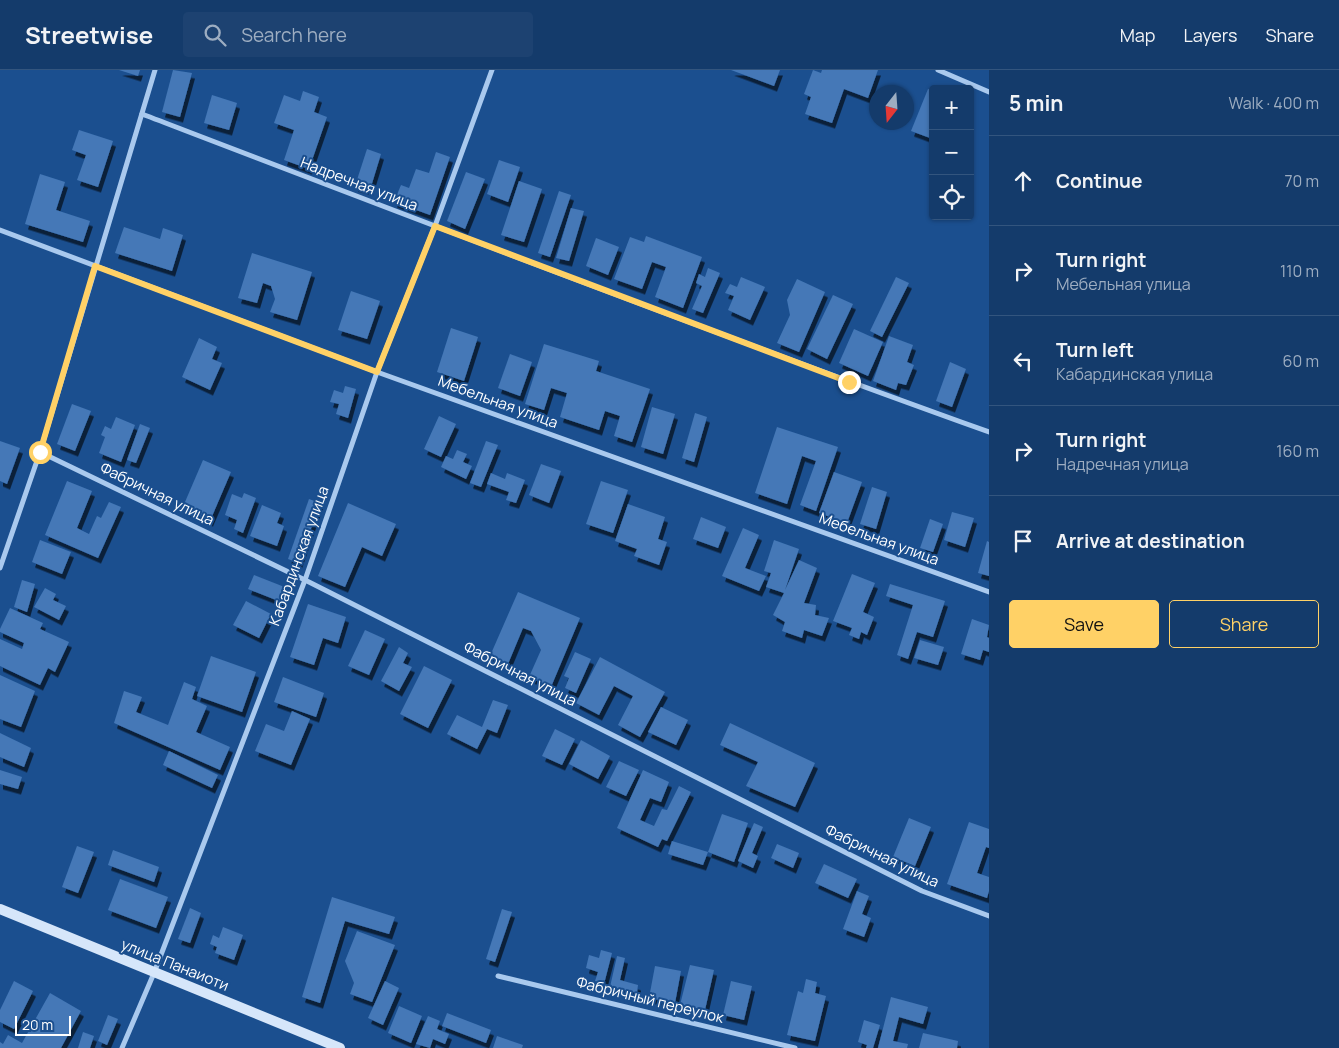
<!DOCTYPE html>
<meta charset="utf-8">
<style>
:root{--surface:#143b6b;--page:#1d4271;--text:#f1f3f6;--muted:#9dadc1;--line:#33557e;--accent:#ffd166}
body{margin:0;font-family:Manrope,sans-serif;background:var(--page);color:var(--text)}
.controls{position:absolute;right:15px;top:15px;display:grid;overflow:hidden;border-radius:5px;box-shadow:0 1px 4px #0004}
.controls button{width:45px;height:45px;display:grid;place-items:center;padding:0;border:0;border-bottom:1px solid var(--line);background:var(--surface);color:var(--text);font:25px sans-serif}
.compass{position:absolute;left:869px;top:15px;width:45px;height:45px;border-radius:50%;background:var(--surface);box-shadow:0 1px 4px #0004;rotate:197deg}
.scale{position:absolute;left:15px;bottom:12px;width:56px;box-sizing:border-box;padding-left:5px;border:2px solid #fff;border-top:0;font-size:14px;line-height:18px;white-space:nowrap;color:#fff;-webkit-text-stroke:4px #1b4f8f;paint-order:stroke}
.stop{position:absolute;width:15px;height:15px;margin:-11px;border:4px solid #ffd166;border-radius:50%;background:#fff}
.stop.end{background:#ffd166;border-color:#fff;box-shadow:0 1px 5px #0008}
.list{margin:0;padding:0;list-style:none}
h2{display:flex;justify-content:space-between;align-items:center;height:65px;margin:0;padding:0 20px;font-size:21px}
h2 small{font-size:16px;font-weight:400;color:var(--muted)}
.list li{display:grid;grid-template-columns:32px 1fr auto;gap:15px;align-items:center;box-sizing:border-box;height:90px;padding:0 20px;border-top:1px solid var(--line)}
.list b{display:block;font-size:19px;white-space:nowrap}
.list p{margin:0;font-size:16px;white-space:nowrap;color:var(--muted)}
.list em{font-size:16px;font-style:normal;color:var(--muted)}
.actions{display:flex;gap:10px;padding:15px 20px}
.actions a{flex:1;padding:11px 0;border:1px solid var(--accent);border-radius:5px;text-align:center;font-size:18px;color:var(--accent)}
.actions .main{background:var(--accent);color:#111}
.icon{flex:none;width:28px;height:28px;fill:none;stroke:currentColor;stroke-width:2;stroke-linecap:round;stroke-linejoin:round}
.map{position:relative;flex:none;width:989px;height:978px;overflow:hidden}
header{display:flex;align-items:center;gap:30px;box-sizing:border-box;height:70px;padding:0 25px;background:var(--surface);border-bottom:1px solid var(--line)}
header strong{font-size:24px}
nav{display:flex;gap:28px;margin-inline-start:auto;font-size:18px}
.search{width:350px;height:45px;background:var(--page);display:flex;align-items:center;gap:12px;box-sizing:border-box;padding:0 18px;border-radius:5px;color:var(--muted);font-size:19px}
main{display:flex}
aside{flex:1;background:var(--surface)}
.map>svg:first-child{display:block}
.building{fill:#4478b7;filter:url(#shadow)}
.lines{fill:none;stroke-linecap:round;stroke-linejoin:round}
.street{stroke:#a9c9ee;stroke-width:5}
.secondary{stroke:#d6e6fa;stroke-width:10}
.route{stroke:#ffd166;stroke-width:6}
.labels{text-anchor:middle;stroke-width:4;stroke-linejoin:round;paint-order:stroke}
.street-label{font-size:15px;fill:#fff;stroke:#1b4f8f}
</style>
<header>
<strong>Streetwise</strong>
<div class="search"><svg class="icon" aria-label="search" viewBox="0 0 24 24"><circle cx="10" cy="10" r="6"/><path d="M15 15l6 6"/></svg>Search here</div>
<nav><a>Map</a><a>Layers</a><a>Share</a></nav>
</header>
<main>
<div class="map">
<svg width="989" height="978" viewBox="0 0 989 978">
<defs>
<filter id="shadow"><feDropShadow dx="3" dy="5.5" stdDeviation="0" flood-color="#0009"/></filter>
</defs>
<rect width="100%" height="100%" fill="#1b4f8f"/>
<g class="building">
<path d="M119 0H140L138 6Z"/>
<path d="M173 0 192 3 180 47 162 42Z"/>
<path d="M731 0H780L774 16Z"/>
<path d="M813 0 821 3 822 0H878L868 28 844 19 832 53 805 44 811 27 804 24Z"/>
<path d="M928 19 933 21V61L930 68 911 61Z"/>
<path d="M303 21 319 27 314 42 327 47 309 99 284 90 294 60 274 53 284 25 300 31Z"/>
<path d="M212 25 237 33 229 60 204 53Z"/>
<path d="M79 60 113 71 98 117 77 110 86 85 72 80Z"/>
<path d="M367 79 381 84 370 120 355 116Z"/>
<path d="M436 82 450 87 430 145 394 132 401 115 409 118 416 99 429 103Z"/>
<path d="M499 90 520 97 508 132 487 124Z"/>
<path d="M466 102 485 109 465 159 447 151Z"/>
<path d="M40 104 65 112 56 140 90 151 83 172 25 154Z"/>
<path d="M519 111 542 119 524 172 501 165Z"/>
<path d="M559 121 571 125 550 187 538 183Z"/>
<path d="M571 138 584 141 569 191 556 188Z"/>
<path d="M124 157 160 169 163 158 183 165 172 201 115 183Z"/>
<path d="M646 166 702 187 683 238 655 227 666 197 652 192 642 219 614 209 630 167 644 172Z"/>
<path d="M596 168 619 177 608 205 586 196Z"/>
<path d="M252 183 312 202 297 250 270 242 275 229 271 216 263 213 257 233 238 228Z"/>
<path d="M708 198 720 203 703 243 692 239 702 216 696 213 699 204 705 207Z"/>
<path d="M741 207 765 217 750 250 728 240 734 226 725 223 730 214 737 217Z"/>
<path d="M896 207 909 213 882 267 870 261Z"/>
<path d="M797 209 825 222 799 282 777 273 790 245 787 230Z"/>
<path d="M351 221 380 231 367 269 338 260Z"/>
<path d="M833 225 853 234 827 289 807 279Z"/>
<path d="M451 258 478 267 464 311 437 302Z"/>
<path d="M854 259 883 272 868 306 839 293Z"/>
<path d="M889 266 913 275 907 292 914 295 906 315 898 313 896 320 873 311Z"/>
<path d="M199 268 217 277 212 289 222 293 210 320 182 307Z"/>
<path d="M544 274 599 291 596 301 650 319 632 372 614 366 620 346 605 341 599 360 560 347 567 323 551 318 544 340 525 334Z"/>
<path d="M510 284 532 292 520 326 498 318Z"/>
<path d="M950 292 966 299 952 337 936 331Z"/>
<path d="M345 316 356 319 348 348 336 344 339 334 330 332 334 320 343 323Z"/>
<path d="M72 334 91 341 75 381 57 374Z"/>
<path d="M652 337 675 344 663 384 641 377Z"/>
<path d="M695 343 707 347 694 392 682 388Z"/>
<path d="M439 346 456 354 441 387 424 379Z"/>
<path d="M116 347 135 355 121 392 99 383 105 367 101 365 105 356 111 359Z"/>
<path d="M140 354 150 358 136 393 127 390Z"/>
<path d="M777 357 838 377 816 441 800 435 816 391 802 386 787 434 755 423Z"/>
<path d="M0 371 20 378 7 414 0 411Z"/>
<path d="M486 371 498 375 481 417 470 413Z"/>
<path d="M457 380 467 384 463 392 472 396 466 409 441 397 446 386 453 389Z"/>
<path d="M203 390 231 402 210 451 182 439Z"/>
<path d="M541 394 561 401 549 433 529 425Z"/>
<path d="M834 402 862 412 847 453 819 443Z"/>
<path d="M491 403 505 409 507 403 525 410 516 433 506 430 509 422 487 414Z"/>
<path d="M67 411 92 421 77 458 89 464 97 446 101 448 109 432 121 437 98 488 45 465Z"/>
<path d="M601 411 628 420 613 463 586 454Z"/>
<path d="M872 417 887 422 876 459 860 454Z"/>
<path d="M244 423 256 428 243 463 234 459 237 450 225 445 232 424 242 428Z"/>
<path d="M309 429 320 433 299 493 288 489Z"/>
<path d="M348 433 396 454 382 486 362 477 345 517 318 506Z"/>
<path d="M628 434 665 447 658 469 667 472 659 495 634 486 637 479 615 471Z"/>
<path d="M262 435 281 443 277 453 284 456 277 476 250 466Z"/>
<path d="M952 442 974 448 965 477 944 470Z"/>
<path d="M701 447 726 457 718 478 693 469Z"/>
<path d="M930 449 943 454 933 482 920 478Z"/>
<path d="M743 458 759 465 745 498 766 506 759 521 722 506Z"/>
<path d="M40 470 71 482 62 504 32 492Z"/>
<path d="M774 470 799 479 785 520 799 490 817 498 804 533 816 535 815 545 829 548 822 566 804 560 802 568 782 561 785 552 773 545 784 523 766 517 771 503 764 501Z"/>
<path d="M987 471 989 472V506L978 503Z"/>
<path d="M852 504 875 513 863 542 874 547 867 565 861 562 859 569 849 565 852 558 833 551Z"/>
<path d="M254 505 287 518 281 532 248 519Z"/>
<path d="M22 510 35 514 27 542 14 537Z"/>
<path d="M890 514 945 531 933 567 917 562 908 589 897 585 913 535 886 526Z"/>
<path d="M45 518 56 524 53 530 66 536 59 550 34 537Z"/>
<path d="M518 522 580 548 551 617 529 607 541 580 531 561 523 558 508 594 490 586Z"/>
<path d="M246 531 271 544 259 568 233 555Z"/>
<path d="M308 534 346 547 338 573 323 568 314 595 290 587Z"/>
<path d="M10 538 43 553 40 559 69 572 55 602 48 598 40 615 0 596V569L22 579 24 573 0 562V559Z"/>
<path d="M972 549 989 555 987 567 989 568V582L983 580 980 590 961 584Z"/>
<path d="M365 560 385 569 369 605 348 596Z"/>
<path d="M920 570 944 577 938 595 914 588Z"/>
<path d="M399 577 408 583 403 593 412 597 399 621 381 611Z"/>
<path d="M575 582 591 589 576 623 565 618 569 608 564 606Z"/>
<path d="M211 586 256 602 242 642 197 626Z"/>
<path d="M600 587 665 622 640 667 618 655 633 626 614 616 599 645 576 633Z"/>
<path d="M424 596 452 610 428 658 400 644Z"/>
<path d="M0 605 35 621 21 657 0 649Z"/>
<path d="M283 607 324 623 316 647 274 632Z"/>
<path d="M184 612 196 617 192 629 207 636 196 662 230 677 220 700 114 653 124 621 142 627 136 642 168 655Z"/>
<path d="M493 630 508 635 497 663 487 659 477 679 447 664 457 645 482 657Z"/>
<path d="M661 637 688 650 676 675 648 662Z"/>
<path d="M292 641 310 649 291 695 255 681 266 654 284 661Z"/>
<path d="M730 653 815 693 795 737 746 716 758 692 720 675Z"/>
<path d="M555 659 575 669 562 695 542 686Z"/>
<path d="M0 663 31 678 24 697 0 687Z"/>
<path d="M581 670 610 686 598 709 569 694Z"/>
<path d="M169 681 218 705 212 718 163 695Z"/>
<path d="M619 691 639 700 626 726 606 717Z"/>
<path d="M0 700 22 707 18 719 0 714Z"/>
<path d="M643 700 669 712 661 732 650 728 640 750 654 756 662 739 667 740 679 716 691 722 667 771 662 769 658 777 617 758Z"/>
<path d="M722 744 748 753 734 792 708 782Z"/>
<path d="M909 748 931 757 915 796 893 787Z"/>
<path d="M969 752 989 759V778L986 777 977 803 989 807V821L987 828 947 814Z"/>
<path d="M754 753 763 757 752 783 758 786 753 798 738 791Z"/>
<path d="M672 771 708 782 703 795 668 784Z"/>
<path d="M777 774 799 783 793 798 771 788Z"/>
<path d="M77 776 94 782 78 823 62 817Z"/>
<path d="M113 780 159 797 154 812 108 795Z"/>
<path d="M824 794 857 809 848 828 815 813Z"/>
<path d="M120 809 168 827 156 858 108 840Z"/>
<path d="M857 821 869 826 862 844 871 848 864 867 843 859Z"/>
<path d="M332 827 395 847 389 864 345 851 320 933 302 927Z"/>
<path d="M190 838 201 843 190 873 178 869Z"/>
<path d="M502 839 512 842 495 892 486 889Z"/>
<path d="M223 857 243 865 234 890 215 883 217 877 210 874 213 865 219 868Z"/>
<path d="M357 861 395 875 372 932 350 924 354 913 345 891Z"/>
<path d="M601 880 612 883 604 914 595 911 598 902 586 898 589 885 599 888Z"/>
<path d="M617 886 625 888 620 910 638 915 637 923 610 917Z"/>
<path d="M690 895 714 900 705 940 680 935Z"/>
<path d="M655 896 681 901 675 933 649 928Z"/>
<path d="M806 909 817 912 815 923 826 926 815 971 787 965 798 921 803 923Z"/>
<path d="M14 911 33 921 14 959 0 952V940Z"/>
<path d="M385 911 399 918 383 955 368 948Z"/>
<path d="M731 911 752 916 744 950 723 945Z"/>
<path d="M50 923 81 941 61 978H0V972L3 974 8 965 22 973Z"/>
<path d="M891 927 928 937 923 954 899 947 893 971 908 974 907 978H878Z"/>
<path d="M399 936 422 946 411 973 388 963Z"/>
<path d="M447 943 491 960 486 973 442 956Z"/>
<path d="M108 945 118 949 107 975 98 971Z"/>
<path d="M428 946 440 951 437 959 449 964 445 974 433 969 430 978 416 974Z"/>
<path d="M864 950 880 955 873 978H866L867 975 858 972Z"/>
<path d="M83 962 94 966 90 978H78Z"/>
<path d="M923 963 958 971 957 978H919Z"/>
<path d="M497 966 523 975 522 978H493Z"/>
</g>
<g class="lines">
<g class="street">
<path d="M938 0 989 22"/>
<path d="M142 44C424 152 705 260 989 362"/>
<path d="M0 160 377 302 989 522"/>
<path d="M40 382 305 510 922 821 989 846"/>
<path d="M0 498 40 382 155 0"/>
<path d="M498 906 795 978"/>
<path d="M122 978 154 903 305 510 377 302 435 156 492 0"/>
</g>
<path class="secondary" d="M0 839 340 978"/>
</g>
<g class="lines">
<path class="route" d="M40 382 95 196 377 302 435 156 849 312"/>
</g>
<g class="labels">
<g class="street-label">
<text transform="translate(359 114) rotate(21)" y="5">Надречная улица</text>
<text transform="translate(498 332) rotate(20)" y="5">Мебельная улица</text>
<text transform="translate(157 424) rotate(26)" y="5">Фабричная улица</text>
<text transform="translate(879 469) rotate(20)" y="5">Мебельная улица</text>
<text transform="translate(299 486) rotate(-70)" y="5">Кабардинская улица</text>
<text transform="translate(520 604) rotate(27)" y="5">Фабричная улица</text>
<text transform="translate(882 786) rotate(26)" y="5">Фабричная улица</text>
<text transform="translate(175 895) rotate(22)" y="5">улица Панаиоти</text>
<text transform="translate(650 930) rotate(14)" y="5">Фабричный переулок</text>
</g>
</g>
</svg>
<div class="controls">
<button>+</button>
<button>−</button>
<button><svg class="icon" aria-label="locate" viewBox="0 0 24 24"><circle cx="12" cy="12" r="6"/><path d="M12 2v4M12 18v4M2 12h4M18 12h4"/></svg></button>
</div>
<svg class="compass" viewBox="-18 -18 36 36"><path d="M0-13l5 13h-10z" fill="#e53935"/><path d="M0 13l5-13h-10z" fill="#9dadc1"/></svg>
<div class="scale">20 m</div>
<div class="stop" style="left:40px;top:382px"></div>
<div class="stop end" style="left:849px;top:312px"></div>
</div>
<aside>
<h2>5 min<small>Walk · 400 m</small></h2>
<ul class="list">
<li><svg class="icon" aria-label="ahead" viewBox="0 0 24 24"><path d="M12 20V5M6 11l6-6 6 6"/></svg><div><b>Continue</b></div><em>70 m</em></li>
<li><svg class="icon" aria-label="right" viewBox="0 0 24 24"><path d="M7 20v-9h11M14 6l5 5-5 5"/></svg><div><b>Turn right</b><p>Мебельная улица</p></div><em>110 m</em></li>
<li><svg class="icon" aria-label="left" viewBox="0 0 24 24"><path d="M17 20v-9H6M10 6l-5 5 5 5"/></svg><div><b>Turn left</b><p>Кабардинская улица</p></div><em>60 m</em></li>
<li><svg class="icon" aria-label="right" viewBox="0 0 24 24"><path d="M7 20v-9h11M14 6l5 5-5 5"/></svg><div><b>Turn right</b><p>Надречная улица</p></div><em>160 m</em></li>
<li><svg class="icon" aria-label="arrive" viewBox="0 0 24 24"><path d="M6 21V4h12l-3 4 3 4H6"/></svg><div><b>Arrive at destination</b></div></li>
</ul>
<div class="actions"><a class="main">Save</a><a>Share</a></div>
</aside>
</main>
